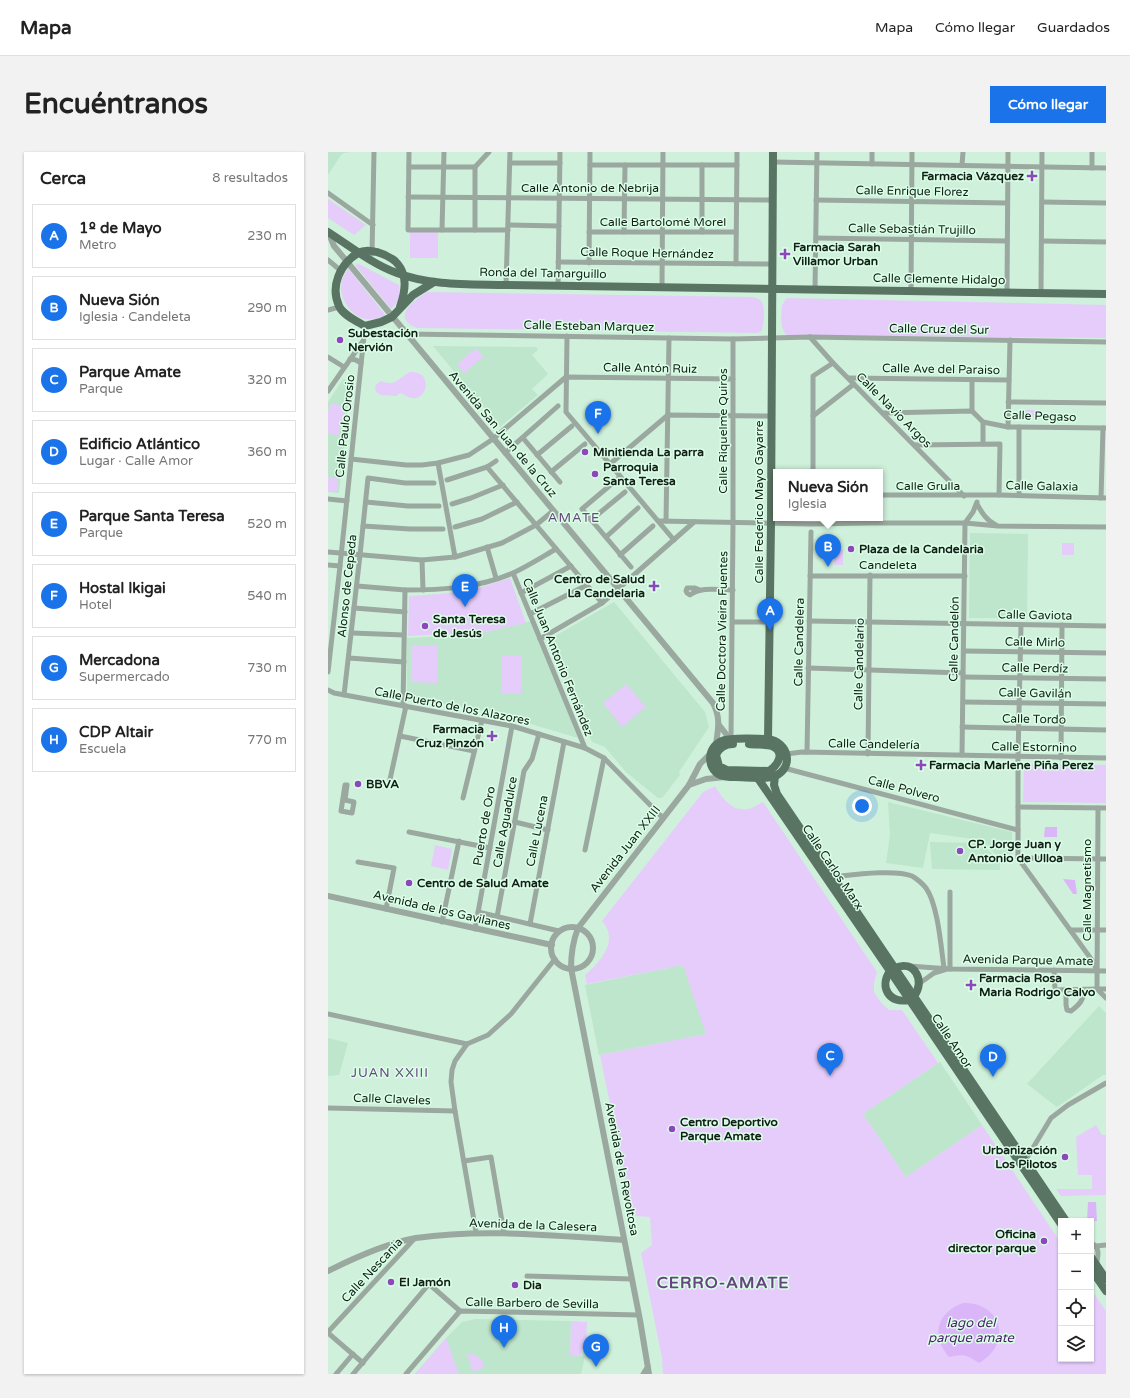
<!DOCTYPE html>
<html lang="es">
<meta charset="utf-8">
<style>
:root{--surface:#fff;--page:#f2f2f2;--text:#222;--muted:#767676;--line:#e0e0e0;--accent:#1a73e8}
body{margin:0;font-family:"Varela Round",sans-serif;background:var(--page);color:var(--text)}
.controls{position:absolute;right:12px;bottom:12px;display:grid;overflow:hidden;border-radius:0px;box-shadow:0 1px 3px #0004}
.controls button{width:36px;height:36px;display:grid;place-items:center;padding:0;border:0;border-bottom:1px solid var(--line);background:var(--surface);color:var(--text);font:20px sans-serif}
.you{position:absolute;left:534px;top:654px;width:14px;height:14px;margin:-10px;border:3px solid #fff;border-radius:50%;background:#1a73e8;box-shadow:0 0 0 6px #1a73e833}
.badge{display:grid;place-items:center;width:26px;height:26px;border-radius:50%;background:var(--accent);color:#fff;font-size:13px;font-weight:700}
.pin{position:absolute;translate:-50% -33px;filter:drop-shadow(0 1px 2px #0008)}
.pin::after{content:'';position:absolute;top:21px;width:14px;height:12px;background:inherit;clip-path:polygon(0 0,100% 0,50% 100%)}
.popup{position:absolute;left:445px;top:317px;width:110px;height:52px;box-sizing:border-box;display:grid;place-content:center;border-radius:0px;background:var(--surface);filter:drop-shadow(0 1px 3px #0005);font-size:13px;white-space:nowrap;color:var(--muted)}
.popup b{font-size:15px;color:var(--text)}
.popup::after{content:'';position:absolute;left:50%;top:100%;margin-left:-8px;border:8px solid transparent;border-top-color:var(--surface)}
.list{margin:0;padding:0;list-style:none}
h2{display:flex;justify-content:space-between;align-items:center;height:52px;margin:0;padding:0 16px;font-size:17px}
h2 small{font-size:13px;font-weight:400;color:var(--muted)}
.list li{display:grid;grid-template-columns:26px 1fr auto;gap:12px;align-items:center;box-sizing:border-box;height:64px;margin:0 8px 8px;padding:0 8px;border:1px solid var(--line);border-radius:0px}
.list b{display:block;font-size:15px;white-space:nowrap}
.list p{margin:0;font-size:13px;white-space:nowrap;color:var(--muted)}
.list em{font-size:13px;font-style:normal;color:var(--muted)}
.icon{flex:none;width:22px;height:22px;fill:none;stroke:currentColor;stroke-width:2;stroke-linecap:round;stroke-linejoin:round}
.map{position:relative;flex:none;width:778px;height:1222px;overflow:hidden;border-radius:0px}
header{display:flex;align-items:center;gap:24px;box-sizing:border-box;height:56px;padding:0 20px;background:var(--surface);border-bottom:1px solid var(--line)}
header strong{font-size:19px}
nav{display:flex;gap:22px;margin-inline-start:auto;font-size:14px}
.intro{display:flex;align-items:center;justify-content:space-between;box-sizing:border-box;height:96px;padding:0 24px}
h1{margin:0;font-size:28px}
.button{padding:10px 18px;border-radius:0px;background:var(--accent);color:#fff;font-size:14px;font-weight:700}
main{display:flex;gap:24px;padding:0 24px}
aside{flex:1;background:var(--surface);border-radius:0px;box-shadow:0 1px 3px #0004}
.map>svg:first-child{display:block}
.built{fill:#bde6cc}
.green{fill:#e5ccfa}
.water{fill:#dab6f9}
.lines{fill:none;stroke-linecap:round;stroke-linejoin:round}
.minor{stroke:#9aa89f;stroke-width:5}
.tertiary{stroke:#9aa89f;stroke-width:6}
.primary{stroke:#5a7463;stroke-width:8}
.poi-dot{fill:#8c47bb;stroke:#dcffe8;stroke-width:1.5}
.labels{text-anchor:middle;stroke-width:3;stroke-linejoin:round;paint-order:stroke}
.poi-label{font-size:12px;font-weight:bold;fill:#121f17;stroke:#dcffe8;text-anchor:start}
.street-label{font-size:12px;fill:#121f17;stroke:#dcffe8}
.neighbourhood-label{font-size:13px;letter-spacing:1px;fill:#664580;stroke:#dcffe8}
.water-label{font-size:13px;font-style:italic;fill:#4e1f6c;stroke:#dcffe8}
.district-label{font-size:16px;font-weight:bold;letter-spacing:1px;fill:#664580;stroke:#dcffe8}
</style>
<header>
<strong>Mapa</strong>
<nav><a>Mapa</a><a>Cómo llegar</a><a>Guardados</a></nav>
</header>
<div class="intro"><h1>Encuéntranos</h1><a class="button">Cómo llegar</a></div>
<main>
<aside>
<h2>Cerca<small>8 resultados</small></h2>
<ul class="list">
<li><span class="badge">A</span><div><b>1º de Mayo</b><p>Metro</p></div><em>230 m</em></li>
<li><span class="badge">B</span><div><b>Nueva Sión</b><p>Iglesia · Candeleta</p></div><em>290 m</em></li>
<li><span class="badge">C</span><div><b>Parque Amate</b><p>Parque</p></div><em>320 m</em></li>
<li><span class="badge">D</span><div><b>Edificio Atlántico</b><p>Lugar · Calle Amor</p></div><em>360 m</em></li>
<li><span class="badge">E</span><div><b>Parque Santa Teresa</b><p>Parque</p></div><em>520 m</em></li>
<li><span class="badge">F</span><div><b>Hostal Ikigai</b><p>Hotel</p></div><em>540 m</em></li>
<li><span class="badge">G</span><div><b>Mercadona</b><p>Supermercado</p></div><em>730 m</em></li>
<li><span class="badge">H</span><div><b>CDP Altair</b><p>Escuela</p></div><em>770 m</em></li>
</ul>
</aside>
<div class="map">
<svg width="778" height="1222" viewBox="0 0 778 1222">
<rect width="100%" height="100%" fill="#cff1db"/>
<g class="built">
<path d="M0 0H24L16 1 13 3 0 23Z"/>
<path d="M105 194 208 195 210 198 204 203 220 222 204 237 210 243 172 275Z"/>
<path d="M15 227 23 229 11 341 0 340V250Z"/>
<path d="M642 381 700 382 699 466H641Z"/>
<path d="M286 450 377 560 381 575 351 620 352 623 334 646H330L298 620 277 595 264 590 220 488Z"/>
<path d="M204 469 250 586 162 560 79 545V486L144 483Z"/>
<path d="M560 650 684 680V709L674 708 652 688 602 681 595 716 558 711 562 683Z"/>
<path d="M602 690 652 691 672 708V718L604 717Z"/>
<path d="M355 813 379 882 271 903 257 833Z"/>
<path d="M771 854 778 861V923H775L729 955 699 932Z"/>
<path d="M0 886 20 891 11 923 0 924Z"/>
<path d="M612 910 654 973 578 1025 535 962Z"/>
<path d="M148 1167 243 1169 242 1203 257 1204 253 1222H87L120 1184 134 1170Z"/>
</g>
<g class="green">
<path d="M0 47 38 73 26 83 0 66Z"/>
<rect x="82" y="78" width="28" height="28"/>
<path d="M29 111 71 133C72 143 71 150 63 157L28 114Z"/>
<path d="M20 116 58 164C53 165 48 167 43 167 26 169 12 149 13 133 13 127 17 122 20 116Z"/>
<path d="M99 140 425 145C430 146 434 148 435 153 437 160 436 173 433 180L429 181 89 176C62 166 86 148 99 140Z"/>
<path d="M459 146 778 153V186L459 183C452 179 453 162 454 154 455 151 457 148 459 146Z"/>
<path d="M148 196 155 205 136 221 129 212Z"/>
<path d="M82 220C110 218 97 261 74 241L70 242 69 244 53 243 48 240C46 234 48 232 53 229 68 235 70 226 82 220Z"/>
<path d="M3 251 17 255 10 284 0 281V261Z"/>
<path d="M694 258H713L714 265H694Z"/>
<path d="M0 325 10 326 9 340 0 339Z"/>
<rect x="734" y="391" width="12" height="12"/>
<rect x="506" y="398" width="9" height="15"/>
<path d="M182 426 198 471 144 483 114 482 80 484 81 444 112 442 144 438Z"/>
<path d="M83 493 109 494V531L83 530Z"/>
<rect x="174" y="504" width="19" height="37"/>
<path d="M298 532 318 555 294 575 275 551Z"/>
<path d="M696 612 778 613V651L695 650Z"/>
<path d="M387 634C395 647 404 660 421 657 425 656 431 652 435 650L549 820 546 831V840L554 852 561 858H574L610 911 535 962 578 1025 654 973 731 1088 730 1109 733 1113V1207H763V1137L778 1159V1222H335L334 1206 313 1101 324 1093 322 1065 305 1064 272 903 378 882 355 813 259 832 257 823C269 813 287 794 279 777 278 774 276 771 274 769L375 640Z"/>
<path d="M107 693 124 697 120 718 103 714Z"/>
<path d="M768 973 774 983H778V1043L733 1044 728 1037H764V1023H750L748 985Z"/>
<path d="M243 1169 259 1170 258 1197H253V1204L242 1203Z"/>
<path d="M118 1186 131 1222H87Z"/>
<path d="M140 1201 151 1205 152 1208H154L156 1213 155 1216 145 1220 139 1202Z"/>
</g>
<g class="water">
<path d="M717 675H729V685H716Z"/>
<path d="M735 727 747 728 749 742H745Z"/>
<path d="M760 1050H768L769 1069 759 1068Z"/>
<path d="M635 1151C674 1150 685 1192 651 1211 638 1202 635 1202 621 1205 603 1184 608 1161 635 1151Z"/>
</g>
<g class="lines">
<g class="minor">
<path d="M81 0 80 78H180"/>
<path d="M445 10 778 16"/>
<path d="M182 11H232"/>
<path d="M544 12V0"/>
<path d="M262 13H409"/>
<path d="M634 13 635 0"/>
<path d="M81 15H147"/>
<path d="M147 15 161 0"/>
<path d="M764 16V0"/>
<path d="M0 41 45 73"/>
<path d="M80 45 444 48"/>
<path d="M488 48 679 51"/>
<path d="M714 50 778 51"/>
<path d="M181 73 231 74"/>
<path d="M114 78 116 0"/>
<path d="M147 78V15"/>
<path d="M261 80H408"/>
<path d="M296 80 297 13"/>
<path d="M374 80V13"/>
<path d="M488 86 679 89"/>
<path d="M714 89 778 90"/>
<path d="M44 102 46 0"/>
<path d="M0 108 12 118"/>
<path d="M230 110 443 112"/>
<path d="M261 111 262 0"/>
<path d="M408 112 409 0"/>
<path d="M178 133 182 0"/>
<path d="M230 134 232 0"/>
<path d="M334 135 335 0"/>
<path d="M487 137 489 0"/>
<path d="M583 139 584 0"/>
<path d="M679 141 680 0"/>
<path d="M713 141 714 0"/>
<path d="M0 158 11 155"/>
<path d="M77 182 405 187 482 185 778 190"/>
<path d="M239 184 238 260 346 388"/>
<path d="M482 185 505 211 636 344"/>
<path d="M0 205 16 215"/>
<path d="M22 207 28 208 33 211"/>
<path d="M521 226 681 228"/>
<path d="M0 239 35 189"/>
<path d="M680 250 778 251"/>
<path d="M644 259V229"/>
<path d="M555 261 644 259 655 270 680 275 778 276"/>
<path d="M485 264 526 232"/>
<path d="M655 270V292"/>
<path d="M680 275 682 188"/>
<path d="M195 286 232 330"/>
<path d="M587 293 672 292 671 343"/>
<path d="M177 301 230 254"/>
<path d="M209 303 244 274"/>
<path d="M23 307 78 313H94L110 311 141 303 165 287 238 225 405 227"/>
<path d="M110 311 127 405"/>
<path d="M282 312 340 263 443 264"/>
<path d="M159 315 274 451"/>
<path d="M223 320 257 292"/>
<path d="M485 320V224L505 211"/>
<path d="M292 325 254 357 303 415"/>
<path d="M119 328 159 315 168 309"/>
<path d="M552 343H671L778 346"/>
<path d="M691 343V275"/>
<path d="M773 346 775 276"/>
<path d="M0 347 19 349"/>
<path d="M38 350 80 354H111"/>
<path d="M124 352 143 346 175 333"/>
<path d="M649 352C654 361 659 369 668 373"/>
<path d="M263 368 297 340"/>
<path d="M330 369 483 372 542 371H637L670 374 778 375"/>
<path d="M338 369 341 186"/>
<path d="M637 371 645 360 649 350"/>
<path d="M35 374 82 377H115"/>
<path d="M127 375 154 367 189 350"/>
<path d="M278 385 310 356"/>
<path d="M159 395 168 426"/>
<path d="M0 400 94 408 127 405 174 391 208 373 225 359"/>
<path d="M292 403 325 374"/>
<path d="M94 408 95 438"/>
<path d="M0 413 12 414"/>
<path d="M185 421 257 596"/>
<path d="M482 424H637"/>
<path d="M29 434 77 438"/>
<path d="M372 438 367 436H359L358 439 359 441 362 443C372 434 392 438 405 438"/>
<path d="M193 441 243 414"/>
<path d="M26 456 77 460"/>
<path d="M202 462 259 433"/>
<path d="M481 469 778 474"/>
<path d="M405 470H442"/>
<path d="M24 481 76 483"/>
<path d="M212 487 274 451 366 370"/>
<path d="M636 499 778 501"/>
<path d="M21 506 76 510"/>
<path d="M480 516 635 521"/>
<path d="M0 520 12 414 37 174"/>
<path d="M635 525 778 527"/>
<path d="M0 538 6 541 184 574 257 596 276 606 335 666"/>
<path d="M16 543 32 403 40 326 77 331H106"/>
<path d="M635 550 778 552"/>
<path d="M75 554 77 438C113 438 151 436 185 421 200 414 214 405 228 397"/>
<path d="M634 575 778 578"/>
<path d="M72 584 146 599"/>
<path d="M403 587 405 371V187"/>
<path d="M479 600 483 380"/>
<path d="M458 602 474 600 778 606"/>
<path d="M540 602 542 423"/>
<path d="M634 603 637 371"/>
<path d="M733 606 734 473"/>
<path d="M456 616 690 678"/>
<path d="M61 632 78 554"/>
<path d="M17 633 13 659 24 661 26 650 17 648 19 633"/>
<path d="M135 646 154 568"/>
<path d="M690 655 778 656"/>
<path d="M770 656 769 837H778"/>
<path d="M187 670 220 678"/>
<path d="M81 680 162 696"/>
<path d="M257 698 276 606"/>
<path d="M690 706V605L693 473"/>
<path d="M690 706 766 811 768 817"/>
<path d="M690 706 778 707"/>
<path d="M30 710 66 716 58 757"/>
<path d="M504 725C524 723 566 717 584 724 588 726 595 732 598 736 610 753 613 795 616 816"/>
<path d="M622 740V817"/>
<path d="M150 760 231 779"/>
<path d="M169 765 196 619 204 607 211 582"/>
<path d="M114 770 131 689"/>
<path d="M202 772 236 590"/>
<path d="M147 777 184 574"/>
<path d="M743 778H778"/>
<path d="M581 814 622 817 778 819"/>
<path d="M726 818 727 838 769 837 778 846"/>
<path d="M592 831 606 821 619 817"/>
<path d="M738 838V853L739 858 743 859C751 853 756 848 756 838"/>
<path d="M0 862 139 892"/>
<path d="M0 956 127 959"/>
<path d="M136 1009 163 1005 176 1081"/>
<path d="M697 1009 723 966 740 953 778 931"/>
<path d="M148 1080 127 959 123 930 124 918 127 909 139 892 160 883 183 862 227 807"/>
<path d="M763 1091C773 1095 770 1105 768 1114"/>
<path d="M768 1094 778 1093"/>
<path d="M199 1124 304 1127"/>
<path d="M0 1180 87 1086"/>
<path d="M0 1181 35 1211"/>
<path d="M8 1222 25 1202"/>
<path d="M25 1222 101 1132 132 1159"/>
<path d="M78 1222 132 1159 311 1163"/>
<path d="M315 1222 320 1214"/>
</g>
<g class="tertiary">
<path d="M0 80 6 94 385 551C393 566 390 577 388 592"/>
<path d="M391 573 402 587"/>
<path d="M361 633 378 627 397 625"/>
<path d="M0 744 224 793"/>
<circle cx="244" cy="796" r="21"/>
<path d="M0 1119C26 1106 59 1091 88 1086 157 1076 227 1084 296 1088"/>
<path d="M321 1222 312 1168 243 816C243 802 245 789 250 776L361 633 372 612 383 601"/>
</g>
<g class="primary">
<path d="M0 80C22 94 44 112 69 121 103 134 142 132 178 133L778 142"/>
<path d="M72 155C75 146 79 132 75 122 74 118 70 112 67 109 58 102 41 95 30 101 12 112 2 134 11 154 15 163 28 169 37 174L53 170 64 165 85 143 106 130"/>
<path d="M440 587 443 371 445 0"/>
<path d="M440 587C460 590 467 615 447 624 437 628 418 625 407 625 402 625 397 625 392 623 378 616 379 595 394 589 403 585 428 587 440 587Z"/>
<path d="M405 592C397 592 391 596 388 603L391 614 399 618 441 619C450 613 458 600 444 594 438 592 428 593 421 592"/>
<path d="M447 624 446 633 449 642 738 1069"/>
<path d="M429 625 562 819 733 1072"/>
<path d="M567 816C586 807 598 829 586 844"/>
<path d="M562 819C551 835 561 852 581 848"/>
<path d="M763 1105 778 1127"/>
<path d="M763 1117 778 1139"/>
</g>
</g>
<g class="poi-dot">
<path d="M702 18h4v4h4v4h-4v4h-4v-4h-4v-4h4z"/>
<path d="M455 96h4v4h4v4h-4v4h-4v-4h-4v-4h4z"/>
<circle cx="12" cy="188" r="4"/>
<circle cx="257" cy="300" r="4"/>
<circle cx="267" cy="322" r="4"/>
<circle cx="523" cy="397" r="4"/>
<path d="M324 428h4v4h4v4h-4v4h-4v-4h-4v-4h4z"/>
<circle cx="97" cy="474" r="4"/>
<path d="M162 578h4v4h4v4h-4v4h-4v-4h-4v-4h4z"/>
<path d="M591 607h4v4h4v4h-4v4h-4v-4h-4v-4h4z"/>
<circle cx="30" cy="632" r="4"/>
<circle cx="632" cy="699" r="4"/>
<circle cx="81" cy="731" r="4"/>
<path d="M641 827h4v4h4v4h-4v4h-4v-4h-4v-4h4z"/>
<circle cx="344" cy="977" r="4"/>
<circle cx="737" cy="1005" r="4"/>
<circle cx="716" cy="1089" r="4"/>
<circle cx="63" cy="1130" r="4"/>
<circle cx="187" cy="1133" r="4"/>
</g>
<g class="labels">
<g class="poi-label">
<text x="696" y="28" text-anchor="end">Farmacia Vázquez</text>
<text x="465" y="99">Farmacia Sarah<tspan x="465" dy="14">Villamor Urban</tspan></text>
<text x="20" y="185">Subestación<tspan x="20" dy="14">Nervión</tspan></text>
<text x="265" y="304">Minitienda La parra</text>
<text x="275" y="319">Parroquia<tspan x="275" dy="14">Santa Teresa</tspan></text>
<text x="531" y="401">Plaza de la Candelaria</text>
<text x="317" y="431" text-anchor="end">Centro de Salud<tspan x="317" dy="14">La Candelaria</tspan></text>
<text x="105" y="471">Santa Teresa<tspan x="105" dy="14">de Jesús</tspan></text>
<text x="156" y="581" text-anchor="end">Farmacia<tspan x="156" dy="14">Cruz Pinzón</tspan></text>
<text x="601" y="617">Farmacia Marlene Piña Perez</text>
<text x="38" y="636">BBVA</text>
<text x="640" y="696">CP. Jorge Juan y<tspan x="640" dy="14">Antonio de Ulloa</tspan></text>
<text x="89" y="735">Centro de Salud Amate</text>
<text x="651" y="830">Farmacia Rosa<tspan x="651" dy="14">Maria Rodrigo Calvo</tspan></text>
<text x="352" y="974">Centro Deportivo<tspan x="352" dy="14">Parque Amate</tspan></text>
<text x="729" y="1002" text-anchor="end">Urbanización<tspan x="729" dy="14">Los Pilotos</tspan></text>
<text x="708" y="1086" text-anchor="end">Oficina<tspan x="708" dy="14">director parque</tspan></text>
<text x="71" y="1134">El Jamón</text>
<text x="195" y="1137">Dia</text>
</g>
<g class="street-label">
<text x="262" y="40">Calle Antonio de Nebrija</text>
<text transform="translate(584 39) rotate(1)" y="4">Calle Enrique Florez</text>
<text x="335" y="74">Calle Bartolomé Morel</text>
<text transform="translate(584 77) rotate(1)" y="4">Calle Sebastián Trujillo</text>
<text transform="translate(319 101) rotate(1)" y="4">Calle Roque Hernández</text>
<text transform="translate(215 121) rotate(1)" y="4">Ronda del Tamarguillo</text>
<text transform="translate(611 127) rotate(1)" y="4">Calle Clemente Hidalgo</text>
<text transform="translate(261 174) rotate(1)" y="4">Calle Esteban Marquez</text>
<text transform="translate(611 177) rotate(1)" y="4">Calle Cruz del Sur</text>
<text transform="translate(322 216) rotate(1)" y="4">Calle Antón Ruiz</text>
<text transform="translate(613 217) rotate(1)" y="4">Calle Ave del Paraiso</text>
<text transform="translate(566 258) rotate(45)" y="4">Calle Navio Argos</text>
<text transform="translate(712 264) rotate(2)" y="4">Calle Pegaso</text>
<text transform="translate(17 274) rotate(-84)" y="4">Calle Paulo Orosio</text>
<text transform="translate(395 279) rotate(-90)" y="4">Calle Riquelme Quiros</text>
<text transform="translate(175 282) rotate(50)" y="4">Avenida San Juan de la Cruz</text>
<text x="600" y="338">Calle Grulla</text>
<text transform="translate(714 334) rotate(1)" y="4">Calle Galaxia</text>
<text transform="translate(431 350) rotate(-90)" y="4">Calle Federico Mayo Gayarre</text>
<text x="560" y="417">Candeleta</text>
<text transform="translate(19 434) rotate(-84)" y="4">Alonso de Cepeda</text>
<text transform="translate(707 463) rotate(1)" y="4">Calle Gaviota</text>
<text transform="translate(394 479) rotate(-89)" y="4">Calle Doctora Vieira Fuentes</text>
<text transform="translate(626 487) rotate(-89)" y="4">Calle Candelón</text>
<text transform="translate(471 490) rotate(-89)" y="4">Calle Candelera</text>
<text transform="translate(707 490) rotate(1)" y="4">Calle Mirlo</text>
<text transform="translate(230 505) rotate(68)" y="4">Calle Juan Antonio Fernández</text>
<text transform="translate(531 512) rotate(-89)" y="4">Calle Candelario</text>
<text transform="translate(707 516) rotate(1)" y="4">Calle Perdíz</text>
<text transform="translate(707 541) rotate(1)" y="4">Calle Gavilán</text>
<text transform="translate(124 554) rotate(11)" y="4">Calle Puerto de los Alazores</text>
<text transform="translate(706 567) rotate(1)" y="4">Calle Tordo</text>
<text transform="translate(546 592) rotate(1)" y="4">Calle Candelería</text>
<text transform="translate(706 595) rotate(1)" y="4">Calle Estornino</text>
<text transform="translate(576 637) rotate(15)" y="4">Calle Polvero</text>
<text transform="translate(177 670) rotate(-80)" y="4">Calle Aguadulce</text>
<text transform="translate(156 674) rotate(-80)" y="4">Puerto de Oro</text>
<text transform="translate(209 679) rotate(-79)" y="4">Calle Lucena</text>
<text transform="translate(297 697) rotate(-52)" y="4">Avenida Juan XXIII</text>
<text transform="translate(505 715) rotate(56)" y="4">Calle Carlos Marx</text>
<text transform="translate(759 738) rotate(-90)" y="4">Calle Magnetismo</text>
<text transform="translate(114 758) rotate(13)" y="4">Avenida de los Gavilanes</text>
<text transform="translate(700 808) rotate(1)" y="4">Avenida Parque Amate</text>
<text transform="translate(624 889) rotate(56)" y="4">Calle Amor</text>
<text transform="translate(64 947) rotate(2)" y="4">Calle Claveles</text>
<text transform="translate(294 1017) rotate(79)" y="4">Avenida de la Revoltosa</text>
<text transform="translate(205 1073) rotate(2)" y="4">Avenida de la Calesera</text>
<text transform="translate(44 1118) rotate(-47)" y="4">Calle Nescania</text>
<text transform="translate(204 1151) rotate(1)" y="4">Calle Barbero de Sevilla</text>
</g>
<g class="neighbourhood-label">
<text x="246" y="370">AMATE</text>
<text x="62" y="925">JUAN XXIII</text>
</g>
<g class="water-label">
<text x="643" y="1175">lago del<tspan x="643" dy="15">parque amate</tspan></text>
</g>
<g class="district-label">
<text x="395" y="1136">CERRO-AMATE</text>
</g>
</g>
</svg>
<div class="controls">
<button>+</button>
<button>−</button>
<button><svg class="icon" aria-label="locate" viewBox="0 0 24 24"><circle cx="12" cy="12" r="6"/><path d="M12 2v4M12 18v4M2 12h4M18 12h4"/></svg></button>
<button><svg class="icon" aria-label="layers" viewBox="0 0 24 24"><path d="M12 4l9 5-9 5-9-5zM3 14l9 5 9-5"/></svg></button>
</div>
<div class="you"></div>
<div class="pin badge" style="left:442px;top:479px">A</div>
<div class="pin badge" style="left:500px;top:415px">B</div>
<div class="popup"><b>Nueva Sión</b>Iglesia</div>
<div class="pin badge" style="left:502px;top:924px">C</div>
<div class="pin badge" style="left:665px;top:925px">D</div>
<div class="pin badge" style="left:137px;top:455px">E</div>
<div class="pin badge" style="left:270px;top:282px">F</div>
<div class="pin badge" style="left:268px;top:1215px">G</div>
<div class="pin badge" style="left:176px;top:1196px">H</div>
</div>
</main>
